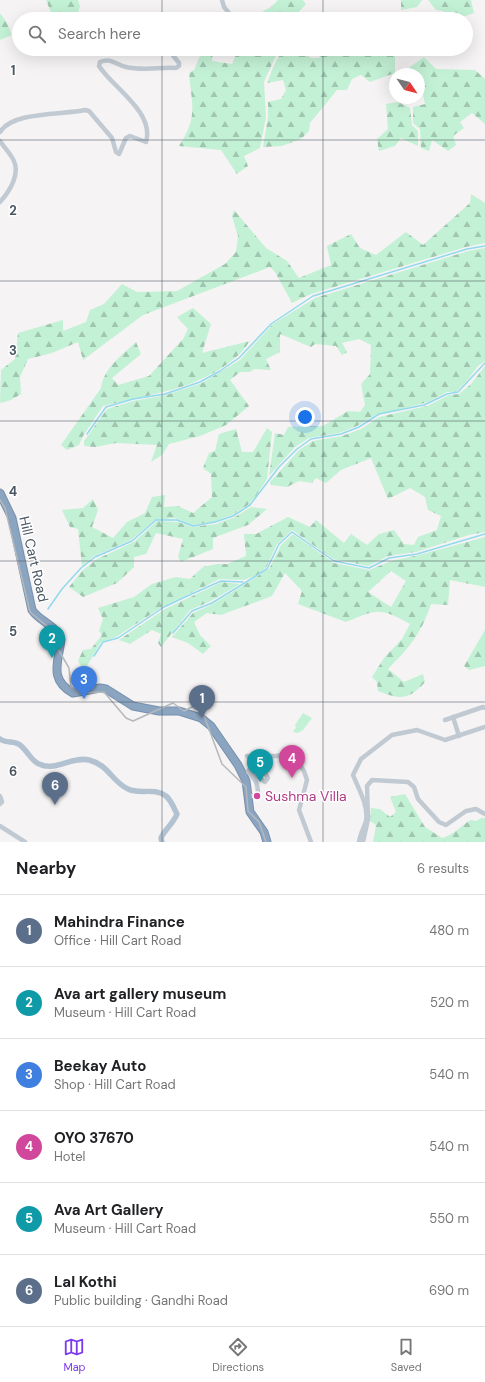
<!DOCTYPE html>
<meta charset="utf-8">
<style>
:root{--surface:#fff;--page:#f2f2f2;--text:#202124;--muted:#757577;--line:#e0e0e0;--accent:#7c3aed}
body{margin:0;font-family:"DM Sans",sans-serif;background:var(--page);color:var(--text)}
.compass{position:absolute;left:389px;top:68px;width:36px;height:36px;border-radius:50%;background:var(--surface);box-shadow:0 4px 16px #0002;rotate:125deg}
.you{position:absolute;left:305px;top:417px;width:14px;height:14px;margin:-10px;border:3px solid #fff;border-radius:50%;background:#1a73e8;box-shadow:0 0 0 6px #1a73e833}
.badge{display:grid;place-items:center;width:26px;height:26px;border-radius:50%;background:var(--accent);color:#fff;font-size:13px;font-weight:700}
.pin{position:absolute;translate:-50% -33px;filter:drop-shadow(0 1px 2px #0008)}
.pin::after{content:'';position:absolute;top:21px;width:14px;height:12px;background:inherit;clip-path:polygon(0 0,100% 0,50% 100%)}
.list{margin:0;padding:0;list-style:none}
h2{display:flex;justify-content:space-between;align-items:center;height:52px;margin:0;padding:0 16px;font-size:17px}
h2 small{font-size:13px;font-weight:400;color:var(--muted)}
.list li{display:grid;grid-template-columns:26px 1fr auto;gap:12px;align-items:center;box-sizing:border-box;height:72px;padding:0 16px;border-top:1px solid var(--line)}
.list b{display:block;font-size:15px;white-space:nowrap}
.list p{margin:0;font-size:13px;white-space:nowrap;color:var(--muted)}
.list em{font-size:13px;font-style:normal;color:var(--muted)}
.icon{flex:none;width:22px;height:22px;fill:none;stroke:currentColor;stroke-width:2;stroke-linecap:round;stroke-linejoin:round}
.map{position:relative;flex:none;width:485px;height:842px;overflow:hidden}
.search{position:absolute;background:var(--surface);box-shadow:0 4px 16px #0002;left:12px;right:12px;top:12px;height:44px;display:flex;align-items:center;gap:10px;box-sizing:border-box;padding:0 14px;border-radius:22px;color:var(--muted);font-size:15px}
.sheet{height:484px;background:var(--surface)}
nav{display:flex;justify-content:space-around;align-items:center;box-sizing:border-box;height:56px;border-top:1px solid var(--line);background:var(--surface);font-size:11px;color:var(--muted)}
nav a{display:grid;justify-items:center;gap:2px}
nav .on{color:var(--accent)}
.map>svg:first-child{display:block}
.green{fill:#c3f1d5}
.forest{fill:url(#forest-firs);fill-rule:evenodd}
.lines{fill:none;stroke-linecap:round;stroke-linejoin:round}
.stream{stroke:#90daee;stroke-width:1.5}
.highway-casing{stroke:#7690ad;stroke-width:9}
.minor{stroke:#c1cad2;stroke-width:4.5}
.major{stroke:#b3c2d1;stroke-width:5.5}
.highway{stroke:#8ba5c1;stroke-width:7}
.rail{stroke:#b5b8bd;stroke-width:1.5}
.grid{fill:none;stroke:#4a5661;stroke-width:1;stroke-opacity:0.55}
.hotel-dot{fill:#d1479c;stroke:#fff;stroke-width:1.5}
.labels{text-anchor:middle;stroke-width:3;stroke-linejoin:round;paint-order:stroke}
.street-label{font-size:14px;fill:#4a5661;stroke:#fff}
.hotel-label{font-size:14px;fill:#b23c85;stroke:#fff;text-anchor:start}
.grid-label{font-size:13px;text-anchor:middle;font-weight:bold;fill:#4a5661;stroke:#fff;stroke-width:3;stroke-linejoin:round;paint-order:stroke}
</style>
<div class="map">
<svg width="485" height="842" viewBox="0 0 485 842">
<defs>
<pattern id="forest-firs" width="22" height="20" patternUnits="userSpaceOnUse"><rect width="22" height="20" fill="#c3f1d5"/><path d="M5 1l3.5 6h-7zM16 11l3.5 6h-7z" fill="#a0c6b0"/></pattern>
</defs>
<rect width="100%" height="100%" fill="#f5f3f3"/>
<path class="green" d="M303 713 312 718 303 730 298 733 293 732 296 727 295 725Z"/>
<g class="forest">
<path d="M46 0H78L80 6 76 19H50L52 15Z"/>
<path d="M278 0H303L306 4 296 15 295 19H258V14L271 7Z"/>
<path d="M401 0H422L417 7 401 10Z"/>
<path d="M428 0H471L474 13 456 19H437L444 17 443 11 436 10Z"/>
<path d="M0 13 7 23 12 35 0 40Z"/>
<path d="M203 49H209L213 51 212 61 232 64 238 49H279L264 82 266 117 260 148 244 156 248 166 237 174 221 150 179 146C198 117 192 106 189 73L194 70Z"/>
<path d="M283 49H299L311 58H319L324 49H406L395 55V73L370 82 361 75 352 79 347 90H337L310 123 309 131 301 139 282 146 263 147 268 117V102L281 99 286 90 283 80 267 83 274 65Z"/>
<path d="M424 57 436 69 475 70 485 79V124L472 113 460 122 464 128 453 136 456 145 448 151 432 140 429 151 421 148 420 129 413 123V107L425 104 422 90H419V74H407L410 67Z"/>
<path d="M398 102 410 108 412 125 418 131V146L401 138 395 146 379 151 377 139 388 129 386 104Z"/>
<path d="M471 194 485 203V243L466 247 311 294 292 303 275 272 270 267 143 315 83 360 78 342 52 353 28 359 20 377 21 394 11 400 0 403 1 370 15 359 18 333 63 320V331L86 322 90 310 104 304 122 284 137 292 177 291 225 264 236 252 238 236 232 216 234 210 266 248 287 261 299 278 331 265 327 246 351 234 360 248 376 255 406 232 423 245 470 203Z"/>
<path d="M485 248V361L478 366 466 382 456 392H447L428 402 395 411 377 414 357 426 339 433 309 438 295 447 269 476 275 433 284 435 288 427 323 426 348 411 360 412 365 405 361 384 370 374 371 345 359 339 342 343 347 352 342 355 336 346 315 344 311 347 280 334V352L266 359 271 370 254 369 250 372H240L230 380 249 406 226 425 200 436 169 444 162 455 151 462 157 445 116 443 95 447 84 446V441L107 409 133 401 166 395 202 383 240 360 273 324 315 298 468 251Z"/>
<path d="M193 308 211 324 202 353 250 341C246 346 242 353 236 357 201 389 147 395 103 406L83 436 79 445 67 450 61 445 101 388C104 368 121 356 136 342L141 354 112 378 118 385 149 376 183 339 188 329 177 317Z"/>
<path d="M485 366V532L469 535 416 552 388 556 368 566 333 559 292 530 277 544 266 568 257 575 244 580 220 579 162 607 116 637 101 642 84 671 78 661 83 650 91 649 102 635 99 631 103 619 98 608 134 597 152 584 176 577 190 579 203 567 217 564H227L246 556 244 534H256L288 517 310 527 316 520 344 543 351 534 367 545 379 534 394 530 404 544 414 545 418 537 437 530 441 516 428 510 425 497 410 488 388 499 371 458 341 470 326 483 316 478 312 483 299 481 287 487 271 485 270 482 299 450 313 441 342 436 361 429 379 417 427 406 449 395 459 394 471 384Z"/>
<path d="M267 428 272 432 267 479 256 496 248 505 232 515 213 522 192 525 175 518 155 520 131 540 94 556 82 566 78 529 70 527 62 510 83 508 93 499 98 510 92 527 113 538 127 522 145 513 152 497 165 495 164 507 178 506 193 513 212 497 211 474 203 468 209 453 215 451 219 434 236 429 242 452H253Z"/>
<path d="M251 507 267 509 248 525 213 538V549L181 562 178 557 183 539 156 533 146 554 134 557V567L117 583 83 597 69 587 83 570 97 559 134 542 157 521 178 522 192 527 216 524 235 517Z"/>
<path d="M293 534 334 563 369 570 391 561 419 555 485 537V587L450 580 448 605 431 604C421 634 410 647 388 669L404 682 423 674 425 682C409 700 400 700 378 691L377 682 372 677 384 658 402 639 410 624C380 607 377 609 346 622L298 604 302 591 285 573 272 596 221 615 207 613 194 622 200 635 211 646 203 654 188 643 172 637 193 613 213 604 269 569 281 545ZM391 571 406 581 391 607 368 592Z"/>
<path d="M222 582 240 584 211 601 190 610 161 647 158 643 161 634 152 630 130 644 119 640 165 609Z"/>
<path d="M485 630V666L469 670 464 666Z"/>
<path d="M405 794 425 827 442 838C454 835 460 826 471 820L476 821 481 818H485V842H373L376 825 370 821 371 808 380 809 390 817 396 812 390 797Z"/>
</g>
<g class="lines">
<g class="stream">
<path d="M87 434 106 407 133 399 165 394 200 382 220 371 239 358 271 324 313 296 467 249 485 246"/>
<path d="M48 609 62 589 81 568 95 557 132 541 156 520H177L193 526 215 522 233 516 250 505 279 467 297 449 311 439 341 434 359 427 379 414 424 405 447 394 458 392 485 363"/>
<path d="M173 633 192 611 212 603 267 569 279 544 292 532 334 561 369 568 389 558 417 554 485 534"/>
<path d="M94 656 103 642 118 638 164 607 185 597 221 581 243 582"/>
</g>
<defs>
<path id="highway" d="M0 493 12 518 32 610C40 622 56 625 61 639 59 661 48 679 73 693L100 688 106 689 133 706 159 711H179L201 718 211 726 238 765 246 781 250 812 264 832 267 842"/>
</defs>
<use href="#highway" class="highway-casing"/>
<g class="minor">
<path d="M222 0 224 7 234 19"/>
<path d="M0 132C13 111 63 115 85 110L89 111 112 138 116 152 119 154 126 138 130 136 146 142C155 112 112 87 99 66L100 62C111 57 116 65 126 67 143 71 159 67 176 68L179 66V63L168 49"/>
<path d="M0 141C4 147 9 152 13 159 21 173 10 191 0 202"/>
<path d="M453 717 459 736"/>
<path d="M445 720 483 707 485 708"/>
<path d="M0 796 2 802 0 804"/>
<path d="M248 797 258 794C258 783 255 779 248 772L249 770 265 782 268 778 263 769 247 756H277L285 754 300 765 304 771 307 780 299 810 311 842"/>
<path d="M0 826 25 842"/>
<path d="M359 842C360 834 364 828 366 821 369 806 358 788 353 775L361 759 392 735 417 730 445 740 485 727"/>
<path d="M363 842 368 819 367 786 372 780 408 782 414 787 418 799 439 822 446 825 466 811 476 809 485 814"/>
</g>
<path class="major" d="M0 739C6 744 14 740 20 745 27 750 31 761 39 764 56 772 71 756 89 760 109 765 112 782 128 789 140 795 154 787 166 796 171 800 174 808 177 814 173 824 165 829 161 838L162 842"/>
<use href="#highway" class="highway"/>
<path class="rail" d="M0 500 5 508 30 612 60 637 58 649 69 668 71 687 82 693 104 692 126 718 133 721 173 703 184 711 198 704 203 713 222 764 246 787 248 811 259 822 266 842"/>
</g>
<path class="grid" d="M162 0V19M323 0V19M162 49V842M323 49V842M0 140H485M0 281H485M0 421H485M0 561H485M0 702H485"/>
<circle class="hotel-dot" cx="257" cy="796" r="4"/>
<g class="labels">
<g class="street-label">
<text transform="translate(34 559) rotate(77)" y="5">Hill Cart Road</text>
</g>
<g class="hotel-label">
<text x="265" y="801">Sushma Villa</text>
</g>
</g>
<g class="grid-label">
<text x="13" y="75">1</text>
<text x="13" y="215">2</text>
<text x="13" y="355">3</text>
<text x="13" y="496">4</text>
<text x="13" y="636">5</text>
<text x="13" y="776">6</text>
</g>
</svg>
<svg class="compass" viewBox="-18 -18 36 36"><path d="M0-13l5 13h-10z" fill="#e53935"/><path d="M0 13l5-13h-10z" fill="#757577"/></svg>
<div class="you"></div>
<div class="pin badge" style="left:202px;top:718px;background:#5c6f8a">1</div>
<div class="pin badge" style="left:52px;top:658px;background:#0f9aa8">2</div>
<div class="pin badge" style="left:84px;top:699px;background:#3f7fe0">3</div>
<div class="pin badge" style="left:292px;top:778px;background:#d1479c">4</div>
<div class="pin badge" style="left:260px;top:782px;background:#0f9aa8">5</div>
<div class="pin badge" style="left:55px;top:805px;background:#5c6f8a">6</div>
<div class="search"><svg class="icon" aria-label="search" viewBox="0 0 24 24"><circle cx="10" cy="10" r="6"/><path d="M15 15l6 6"/></svg>Search here</div>
</div>
<section class="sheet">
<h2>Nearby<small>6 results</small></h2>
<ul class="list">
<li><span class="badge" style="background:#5c6f8a">1</span><div><b>Mahindra Finance</b><p>Office · Hill Cart Road</p></div><em>480 m</em></li>
<li><span class="badge" style="background:#0f9aa8">2</span><div><b>Ava art gallery museum</b><p>Museum · Hill Cart Road</p></div><em>520 m</em></li>
<li><span class="badge" style="background:#3f7fe0">3</span><div><b>Beekay Auto</b><p>Shop · Hill Cart Road</p></div><em>540 m</em></li>
<li><span class="badge" style="background:#d1479c">4</span><div><b>OYO 37670</b><p>Hotel</p></div><em>540 m</em></li>
<li><span class="badge" style="background:#0f9aa8">5</span><div><b>Ava Art Gallery</b><p>Museum · Hill Cart Road</p></div><em>550 m</em></li>
<li><span class="badge" style="background:#5c6f8a">6</span><div><b>Lal Kothi</b><p>Public building · Gandhi Road</p></div><em>690 m</em></li>
</ul>
</section>
<nav>
<a class="on"><svg class="icon" aria-label="map" viewBox="0 0 24 24"><path d="M3 6l6-2 6 2 6-2v14l-6 2-6-2-6 2zM9 4v14M15 6v14"/></svg>Map</a>
<a><svg class="icon" aria-label="directions" viewBox="0 0 24 24"><path d="M12 3l9 9-9 9-9-9zM9 14v-3h6M13 9l2 2-2 2"/></svg>Directions</a>
<a><svg class="icon" aria-label="saved" viewBox="0 0 24 24"><path d="M7 4h10v16l-5-4-5 4z"/></svg>Saved</a>
</nav>
